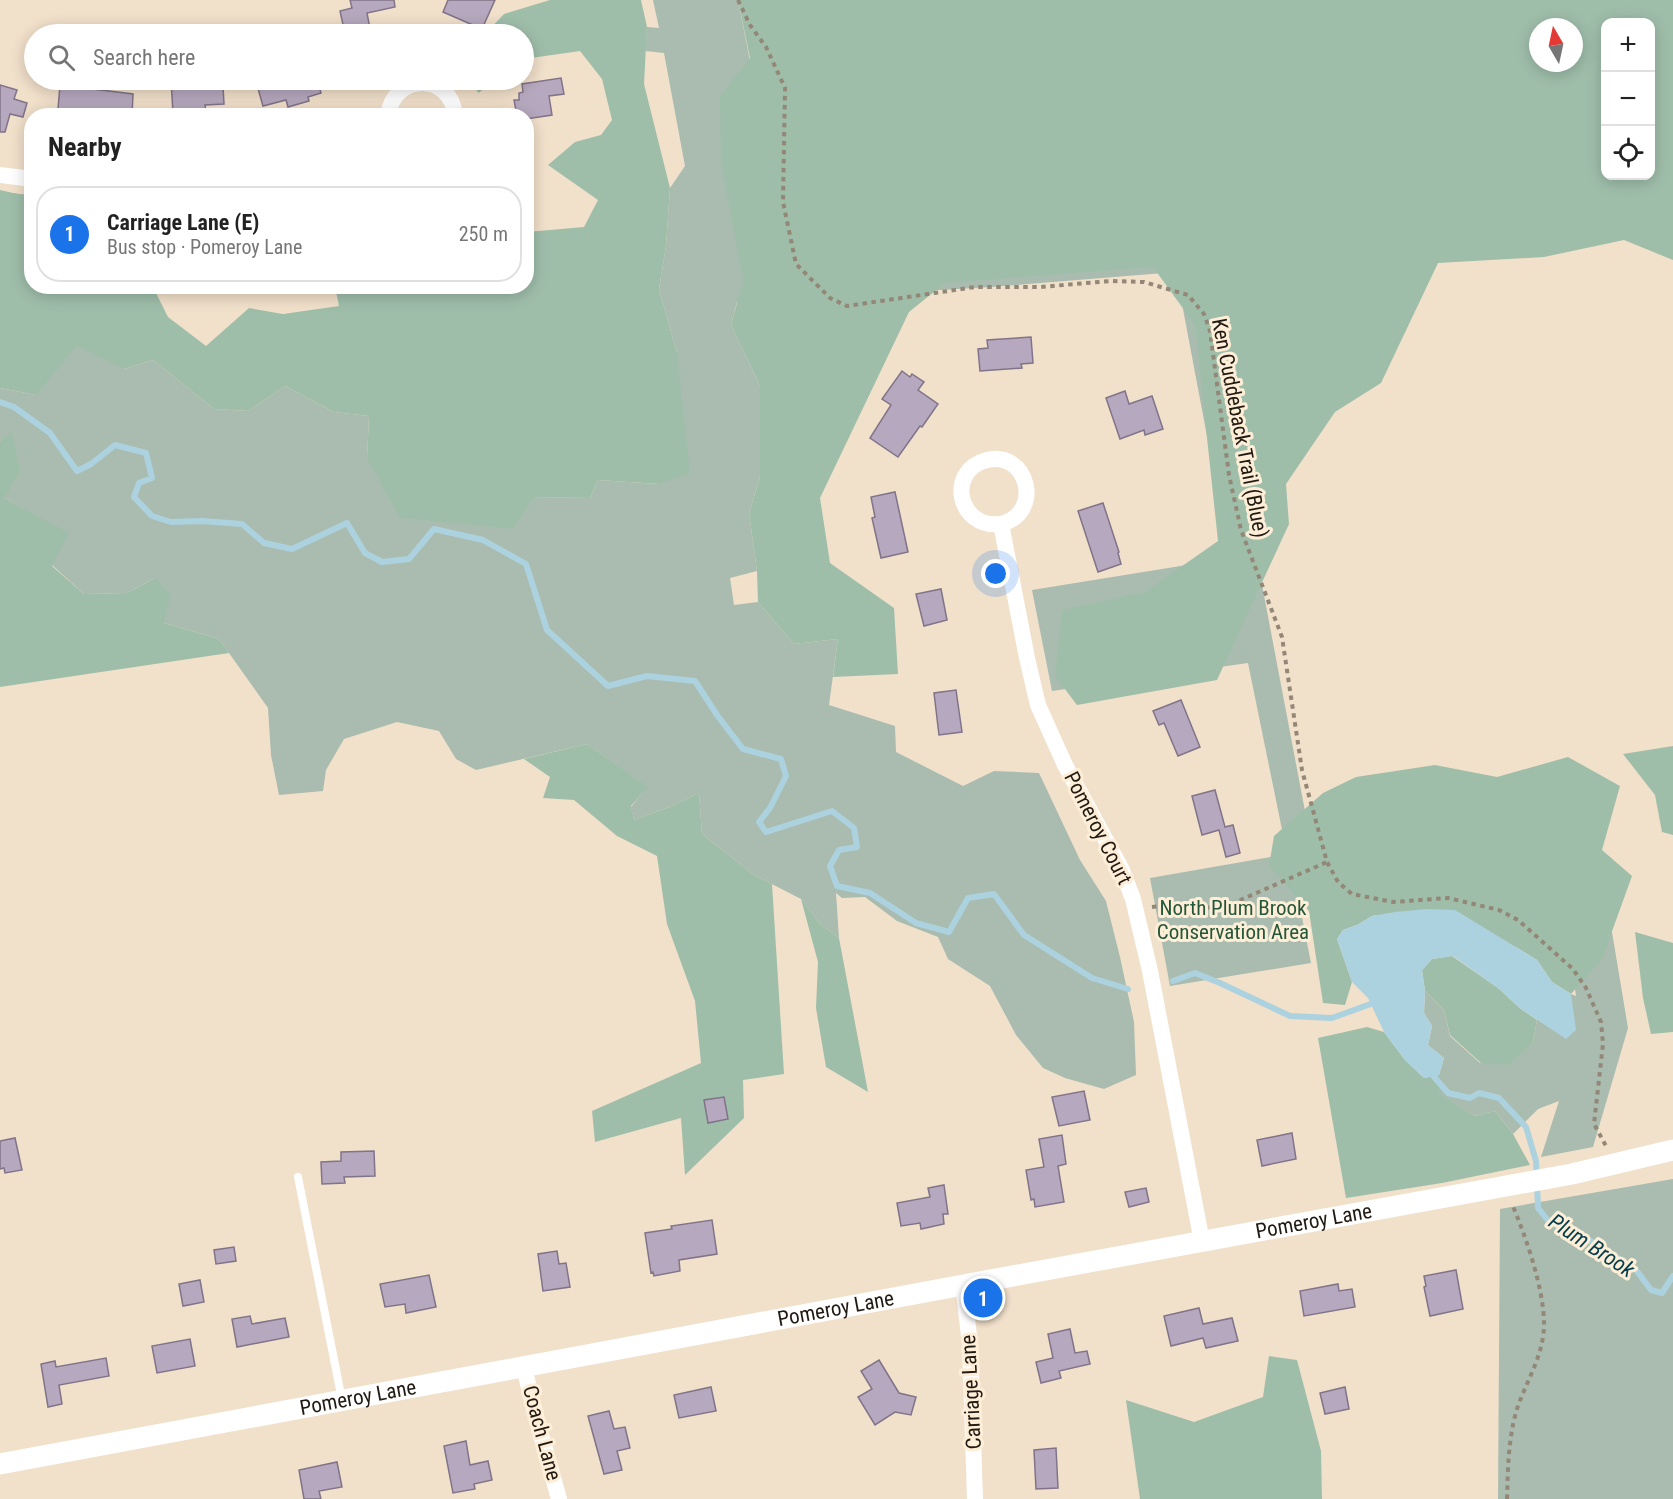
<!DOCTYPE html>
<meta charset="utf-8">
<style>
:root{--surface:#fff;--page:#f2f2f2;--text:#222;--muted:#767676;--line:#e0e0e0;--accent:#1a73e8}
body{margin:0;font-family:"Roboto Condensed",sans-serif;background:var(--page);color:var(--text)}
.controls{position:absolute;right:18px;top:18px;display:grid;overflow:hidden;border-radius:12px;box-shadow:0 3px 15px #0003}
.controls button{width:54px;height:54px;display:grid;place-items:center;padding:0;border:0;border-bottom:2px solid var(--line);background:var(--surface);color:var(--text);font:30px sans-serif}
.compass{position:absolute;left:1529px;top:18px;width:54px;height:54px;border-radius:50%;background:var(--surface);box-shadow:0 3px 15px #0003;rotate:351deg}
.you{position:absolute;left:996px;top:574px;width:21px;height:21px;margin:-15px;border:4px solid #fff;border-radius:50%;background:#1a73e8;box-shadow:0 0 0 9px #1a73e833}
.badge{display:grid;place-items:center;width:39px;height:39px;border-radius:50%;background:var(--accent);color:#fff;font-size:20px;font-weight:700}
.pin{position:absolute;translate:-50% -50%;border:3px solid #fff;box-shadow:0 2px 6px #0006}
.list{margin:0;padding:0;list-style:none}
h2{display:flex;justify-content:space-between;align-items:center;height:78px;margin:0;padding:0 24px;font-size:26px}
h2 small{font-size:20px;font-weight:400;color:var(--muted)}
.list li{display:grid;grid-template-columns:39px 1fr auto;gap:18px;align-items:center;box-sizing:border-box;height:96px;margin:0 12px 12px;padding:0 12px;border:2px solid var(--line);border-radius:24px}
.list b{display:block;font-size:22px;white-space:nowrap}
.list p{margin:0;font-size:20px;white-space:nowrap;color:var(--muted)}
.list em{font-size:20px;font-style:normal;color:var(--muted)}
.icon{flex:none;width:33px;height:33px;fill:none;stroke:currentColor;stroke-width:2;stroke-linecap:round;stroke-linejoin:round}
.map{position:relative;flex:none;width:1673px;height:1499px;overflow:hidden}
.search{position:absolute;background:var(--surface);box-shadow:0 3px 15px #0003;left:24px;top:24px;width:510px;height:66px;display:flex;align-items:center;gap:15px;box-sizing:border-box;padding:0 21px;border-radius:33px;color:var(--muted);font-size:22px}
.panel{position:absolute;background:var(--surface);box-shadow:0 3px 15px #0003;left:24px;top:108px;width:510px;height:186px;border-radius:24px}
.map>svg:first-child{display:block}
.green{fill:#a9bcaf}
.forest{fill:#9fbeaa;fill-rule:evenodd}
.water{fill:#acd2df}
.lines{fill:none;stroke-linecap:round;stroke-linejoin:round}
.stream{stroke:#acd2df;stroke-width:6}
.building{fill:#b6a8be;stroke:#817489;stroke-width:1.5}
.path{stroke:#938777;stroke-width:4;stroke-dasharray:4.5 4.5;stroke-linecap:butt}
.service{stroke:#fff;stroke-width:8}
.minor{stroke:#fff;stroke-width:16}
.tertiary{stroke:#fff;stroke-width:21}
.labels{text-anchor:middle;stroke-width:6;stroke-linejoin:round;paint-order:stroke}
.street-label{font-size:21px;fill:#201a12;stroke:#feeed7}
.park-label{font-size:21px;fill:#23573a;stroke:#feeed7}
.water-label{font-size:22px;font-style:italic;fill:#033c4b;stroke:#feeed7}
</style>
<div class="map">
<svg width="1673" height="1499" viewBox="0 0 1673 1499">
<rect width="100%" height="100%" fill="#f1e0ca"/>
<g class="green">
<path d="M653 0H738L792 274 1197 243 1312 848 1580 913 1612 932 1628 1028 1593 1147 1541 1157 1559 1101 1538 1109 1513 1134 1495 1111 1474 1116 1438 1092 1439 1075 1444 1058 1428 1045 1432 1026 1424 1013 1425 991 1444 1010 1450 1036 1480 1063 1533 1042 1537 1020 1571 994 1576 996 1571 960 1298 897 1311 963 1170 986 1150 878 1287 854 1248 663 1052 691 1032 590 1230 558 1176 272 991 287 737 302 731 325 760 386V477L749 513 757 571 730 578 734 605 758 602 794 644 838 639 829 705 895 726 896 752 963 786 994 771 1039 773 1080 860 1106 901 1120 957 1134 1022 1136 1075 1104 1089 1065 1078 1043 1068 1016 1035 990 986 948 959 938 937 897 921 865 897 842 898 836 893 839 938 820 924 801 899 754 875 702 834 699 793 672 806 634 820 631 807 647 787 587 744 476 770 456 759 439 731 397 722 344 739 326 770 323 791 279 795 271 755 268 708 219 639 164 623 155 578 127 593 84 594 52 565 34 515 4 498 12 433 0 441V388L36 395 10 370 0 192 31 195 32 286 124 369 153 360 214 409 248 411 285 386 334 412 369 416 367 458 534 497 590 498 598 480 659 484 677 353 659 289 666 246 670 188 685 166 664 53 645 51 647 27 659 28Z"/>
<path d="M1673 1179V1499H1498L1500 1209Z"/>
</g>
<g class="forest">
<path d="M550 0H641L647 27 644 84 670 188 666 246 659 289 677 353 690 473 659 484 598 480 590 498 534 497 512 529 400 518 367 458 369 416 334 412 285 386 248 411 214 409 153 360 124 369 77 346 36 395 0 388V190L31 197 32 286 153 287 168 317 206 346 249 308 283 314 339 306 335 287H384L389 293H414L431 286H526L527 232 584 227 598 200 548 165 575 142 601 135 612 120 602 79 580 51 524 59V34H485L504 14Z"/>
<path d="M738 0H1673V260L1624 240 1544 257 1438 263 1381 383 1335 412 1286 484 1289 524 1217 680 1077 705 1055 676 1062 610 1145 592 1218 541 1195 325 1153 267 945 283 909 312 820 498 830 563 894 608 898 674 833 677 838 639 794 644 758 602 757 571 749 513 760 477V386L731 325 743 281 721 161 720 96 750 58ZM1606 22H1650V176H1606ZM1538 27H1574V63H1538Z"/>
<path d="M467 80H492L479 93Z"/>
<path d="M12 432 20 472 4 498 69 533 52 566 84 594 127 593 155 578 171 595 164 623 219 639 229 653 0 687V441Z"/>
<path d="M587 744 648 787 631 806 634 820 672 806 699 793 702 834 754 875 772 884 784 1074 743 1080 744 1118 685 1175 681 1118 595 1142 592 1111 701 1063 695 1001 667 924 657 856 617 836 574 800 543 798 550 777 524 759Z"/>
<path d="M1673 746V835L1662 832 1655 795 1623 754Z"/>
<path d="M1568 757 1620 786 1602 850 1632 876 1602 959 1571 994 1552 982 1537 960 1455 910 1395 912 1372 916 1357 925 1343 930 1337 939 1352 982 1345 1005 1323 1003 1309 911 1269 866 1274 836 1323 793 1356 777 1435 765 1497 777Z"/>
<path d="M801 899 820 924 839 938 868 1092 826 1067 816 1008 818 962Z"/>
<path d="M1635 932 1673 943V1032L1651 1034 1643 998Z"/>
<path d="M1452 956 1498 988 1521 1009 1537 1020 1533 1042 1508 1065 1481 1063 1450 1035 1444 1010 1425 991 1422 970 1432 959Z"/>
<path d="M1367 1027 1384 1032 1405 1060 1424 1078 1439 1075V1092L1474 1116 1495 1111 1513 1134 1530 1165 1442 1183 1346 1198 1318 1038Z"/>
<path d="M1269 1356 1297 1360 1321 1451 1322 1499H1140L1126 1400 1194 1422 1263 1397Z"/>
</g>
<path class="water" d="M1427 909 1455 910 1537 960 1552 982 1571 994 1576 1030 1566 1039 1521 1009 1498 988 1453 956 1432 959 1422 970 1425 991 1424 1013 1432 1026 1428 1045 1444 1058 1439 1075 1424 1078 1405 1060 1384 1032 1368 998 1352 982 1337 939 1343 930 1357 925 1372 916 1395 912Z"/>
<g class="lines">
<g class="stream">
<path d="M0 402 14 407 50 433 77 471 91 464 115 445 146 453 152 478 139 483 134 497 152 516 171 522 202 521 242 524 264 543 292 549 347 523 365 553 382 562 409 559 434 529 483 540 526 564 547 630 608 686 647 676 695 681 717 715 743 749 781 759 786 776 770 808 759 822 766 832 832 811 854 828 857 847 839 850 830 866 837 886 870 893 916 923 949 932 968 898 994 894 1024 935 1092 978 1128 989"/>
<path d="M1173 981 1195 973 1220 983 1290 1016 1332 1018 1376 1002"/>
<path d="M1429 1071 1448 1093 1470 1098 1479 1093 1499 1098 1526 1127 1536 1161 1538 1208 1550 1223 1583 1236 1636 1270 1651 1290 1662 1293 1673 1276"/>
</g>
</g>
<g class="building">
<path d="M350 0H394L395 7 367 13 371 34H345L340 11 352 8Z"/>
<path d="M448 0H495L482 29 443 12Z"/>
<path d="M561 78 564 94 549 96 552 115 526 119V116H517L514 100H519V93L523 92 522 84Z"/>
<path d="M171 80H185L186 89 223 86 224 104 205 105 206 111 173 113Z"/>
<path d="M276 80H317L321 93 308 97 309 101 288 107 286 100 263 106 257 85Z"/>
<path d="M0 85 17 90 14 99 27 103 23 117 10 114 5 132H0Z"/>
<path d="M60 85 133 94 132 116H77L78 110 58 109Z"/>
<path d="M1031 337 1033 363 1021 364 1022 368 980 371 978 349 988 348 987 340Z"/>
<path d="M902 371 910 377 912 374 924 382 918 390 938 404 922 427 920 426 898 457 870 438 891 405 882 399Z"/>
<path d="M1125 391 1129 404 1152 396 1163 429 1145 435 1144 430 1120 439 1106 398Z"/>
<path d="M895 492 908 552 881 558 872 518 875 517 871 497Z"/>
<path d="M1103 503 1119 552 1118 553 1121 564 1098 572 1078 511Z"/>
<path d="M941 589 947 620 924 626 916 594Z"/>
<path d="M956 690 962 732 939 735 934 693Z"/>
<path d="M1181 700 1200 747 1178 756 1164 723 1159 725 1153 711Z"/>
<path d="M1215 790 1225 827 1233 825 1240 853 1226 857 1219 830 1202 835 1192 796Z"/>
<path d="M1084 1091 1090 1120 1059 1126 1052 1097Z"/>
<path d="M724 1097 728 1119 708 1123 704 1100Z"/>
<path d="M1292 1133 1296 1159 1262 1166 1257 1140Z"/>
<path d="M1062 1135 1066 1164 1058 1166 1064 1202 1035 1207 1034 1199 1031 1200 1026 1170 1044 1167 1039 1139Z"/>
<path d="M15 1138 22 1170 5 1173 4 1168 0 1169V1141Z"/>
<path d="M374 1151 375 1176 344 1177 345 1183 322 1184 321 1162 341 1161V1152Z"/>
<path d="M944 1185 948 1214H943L944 1224 921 1229 920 1223 901 1226 897 1203 930 1197 928 1188Z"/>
<path d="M1146 1188 1149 1202 1129 1207 1125 1192Z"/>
<path d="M712 1220 717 1254 679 1260 680 1271 654 1276 653 1272 651 1273 645 1233 672 1229 671 1226Z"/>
<path d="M234 1247 236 1261 216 1264 214 1250Z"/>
<path d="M557 1251 559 1264 566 1263 570 1287 543 1291 538 1254Z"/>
<path d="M1456 1270 1463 1309 1430 1316 1424 1287 1426 1286 1424 1276Z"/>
<path d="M429 1275 436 1307 406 1313 405 1304 385 1307 380 1284Z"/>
<path d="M200 1280 204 1302 183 1306 179 1284Z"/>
<path d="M1338 1284 1339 1291 1352 1289 1355 1307 1304 1316 1300 1291Z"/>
<path d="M1199 1308 1203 1324 1232 1318 1238 1341 1206 1348 1203 1338 1171 1346 1164 1316Z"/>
<path d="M250 1316 252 1324 285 1318 289 1337 237 1347 232 1319Z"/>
<path d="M1070 1329 1075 1353 1087 1351 1090 1364 1059 1371 1061 1378 1041 1383 1036 1362 1053 1358 1048 1334Z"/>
<path d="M190 1339 195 1366 157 1373 152 1346Z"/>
<path d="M106 1358 109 1376 59 1385 62 1404 48 1407 41 1364 55 1361 56 1367Z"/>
<path d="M879 1360 899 1393 916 1397 911 1415 895 1412 875 1425 858 1397 872 1389 861 1371Z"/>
<path d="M711 1387 716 1411 679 1418 674 1395Z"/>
<path d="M1345 1387 1349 1409 1325 1414 1320 1393Z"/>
<path d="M609 1411 614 1429 625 1427 630 1448 617 1451 622 1470 604 1474 588 1416Z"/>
<path d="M466 1441 470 1465 488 1461 492 1480 474 1484 475 1489 453 1493 444 1446Z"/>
<path d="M1056 1448 1058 1488 1036 1489 1034 1450Z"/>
<path d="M337 1462 342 1487 319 1491 321 1499H304L299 1470Z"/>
</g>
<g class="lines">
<g class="path">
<path d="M738 0 750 25 766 47 785 88 783 202 796 264 830 298 847 306 975 287H1040L1111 281 1144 282 1188 295 1204 314 1210 331 1229 475 1241 530 1282 637 1302 770 1327 862 1338 882 1352 894 1393 902 1448 898 1499 910 1518 920 1573 969 1586 988 1601 1022 1603 1044 1594 1124 1606 1146"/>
<path d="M1152 907 1179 904 1220 909 1327 862"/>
<path d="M1507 1499C1508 1468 1508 1442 1516 1412 1525 1383 1544 1356 1544 1324 1544 1289 1526 1237 1512 1204"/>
</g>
<path class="service" d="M298 1177 342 1400"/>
<g class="minor">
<path d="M388 116C393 72 452 72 455 116"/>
<path d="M0 175 32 179"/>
<path d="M1001 524C957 529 946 470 987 460 1028 450 1044 513 1001 524L1027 658 1038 705 1065 765 1121 868 1133 899 1150 971 1202 1242"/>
<path d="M963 1285 970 1344 975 1499"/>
<path d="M524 1367 536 1417 559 1499"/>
</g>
<path class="tertiary" id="s1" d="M0 1464 963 1285 1572 1174 1673 1150"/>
</g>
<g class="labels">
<g class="street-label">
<text transform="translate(1240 428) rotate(79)" y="7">Ken Cuddeback Trail (Blue)</text>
<text transform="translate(1098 828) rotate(63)" y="7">Pomeroy Court</text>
<text dy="7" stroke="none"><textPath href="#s1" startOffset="1336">Pomeroy Lane</textPath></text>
<text dy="7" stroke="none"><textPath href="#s1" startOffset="850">Pomeroy Lane</textPath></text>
<text transform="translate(971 1392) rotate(-93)" y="7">Carriage Lane</text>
<text dy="7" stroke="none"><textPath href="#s1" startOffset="364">Pomeroy Lane</textPath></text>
<text transform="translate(542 1433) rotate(75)" y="7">Coach Lane</text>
</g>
<g class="park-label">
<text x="1233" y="915">North Plum Brook<tspan x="1233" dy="24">Conservation Area</tspan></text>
</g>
<g class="water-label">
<text transform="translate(1592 1245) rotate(33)" y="8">Plum Brook</text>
</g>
</g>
</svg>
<div class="controls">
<button>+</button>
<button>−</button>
<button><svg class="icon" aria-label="locate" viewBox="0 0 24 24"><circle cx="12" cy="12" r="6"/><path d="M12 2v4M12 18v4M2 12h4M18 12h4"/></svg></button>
</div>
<svg class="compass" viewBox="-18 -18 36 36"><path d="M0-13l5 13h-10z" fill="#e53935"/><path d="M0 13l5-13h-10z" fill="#767676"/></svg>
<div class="you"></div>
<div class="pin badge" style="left:983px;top:1298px">1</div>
<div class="search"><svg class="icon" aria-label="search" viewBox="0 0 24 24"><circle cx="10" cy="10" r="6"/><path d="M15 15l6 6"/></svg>Search here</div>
<section class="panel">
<h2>Nearby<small></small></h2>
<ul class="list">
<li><span class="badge">1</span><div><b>Carriage Lane (E)</b><p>Bus stop · Pomeroy Lane</p></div><em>250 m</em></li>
</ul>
</section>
</div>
